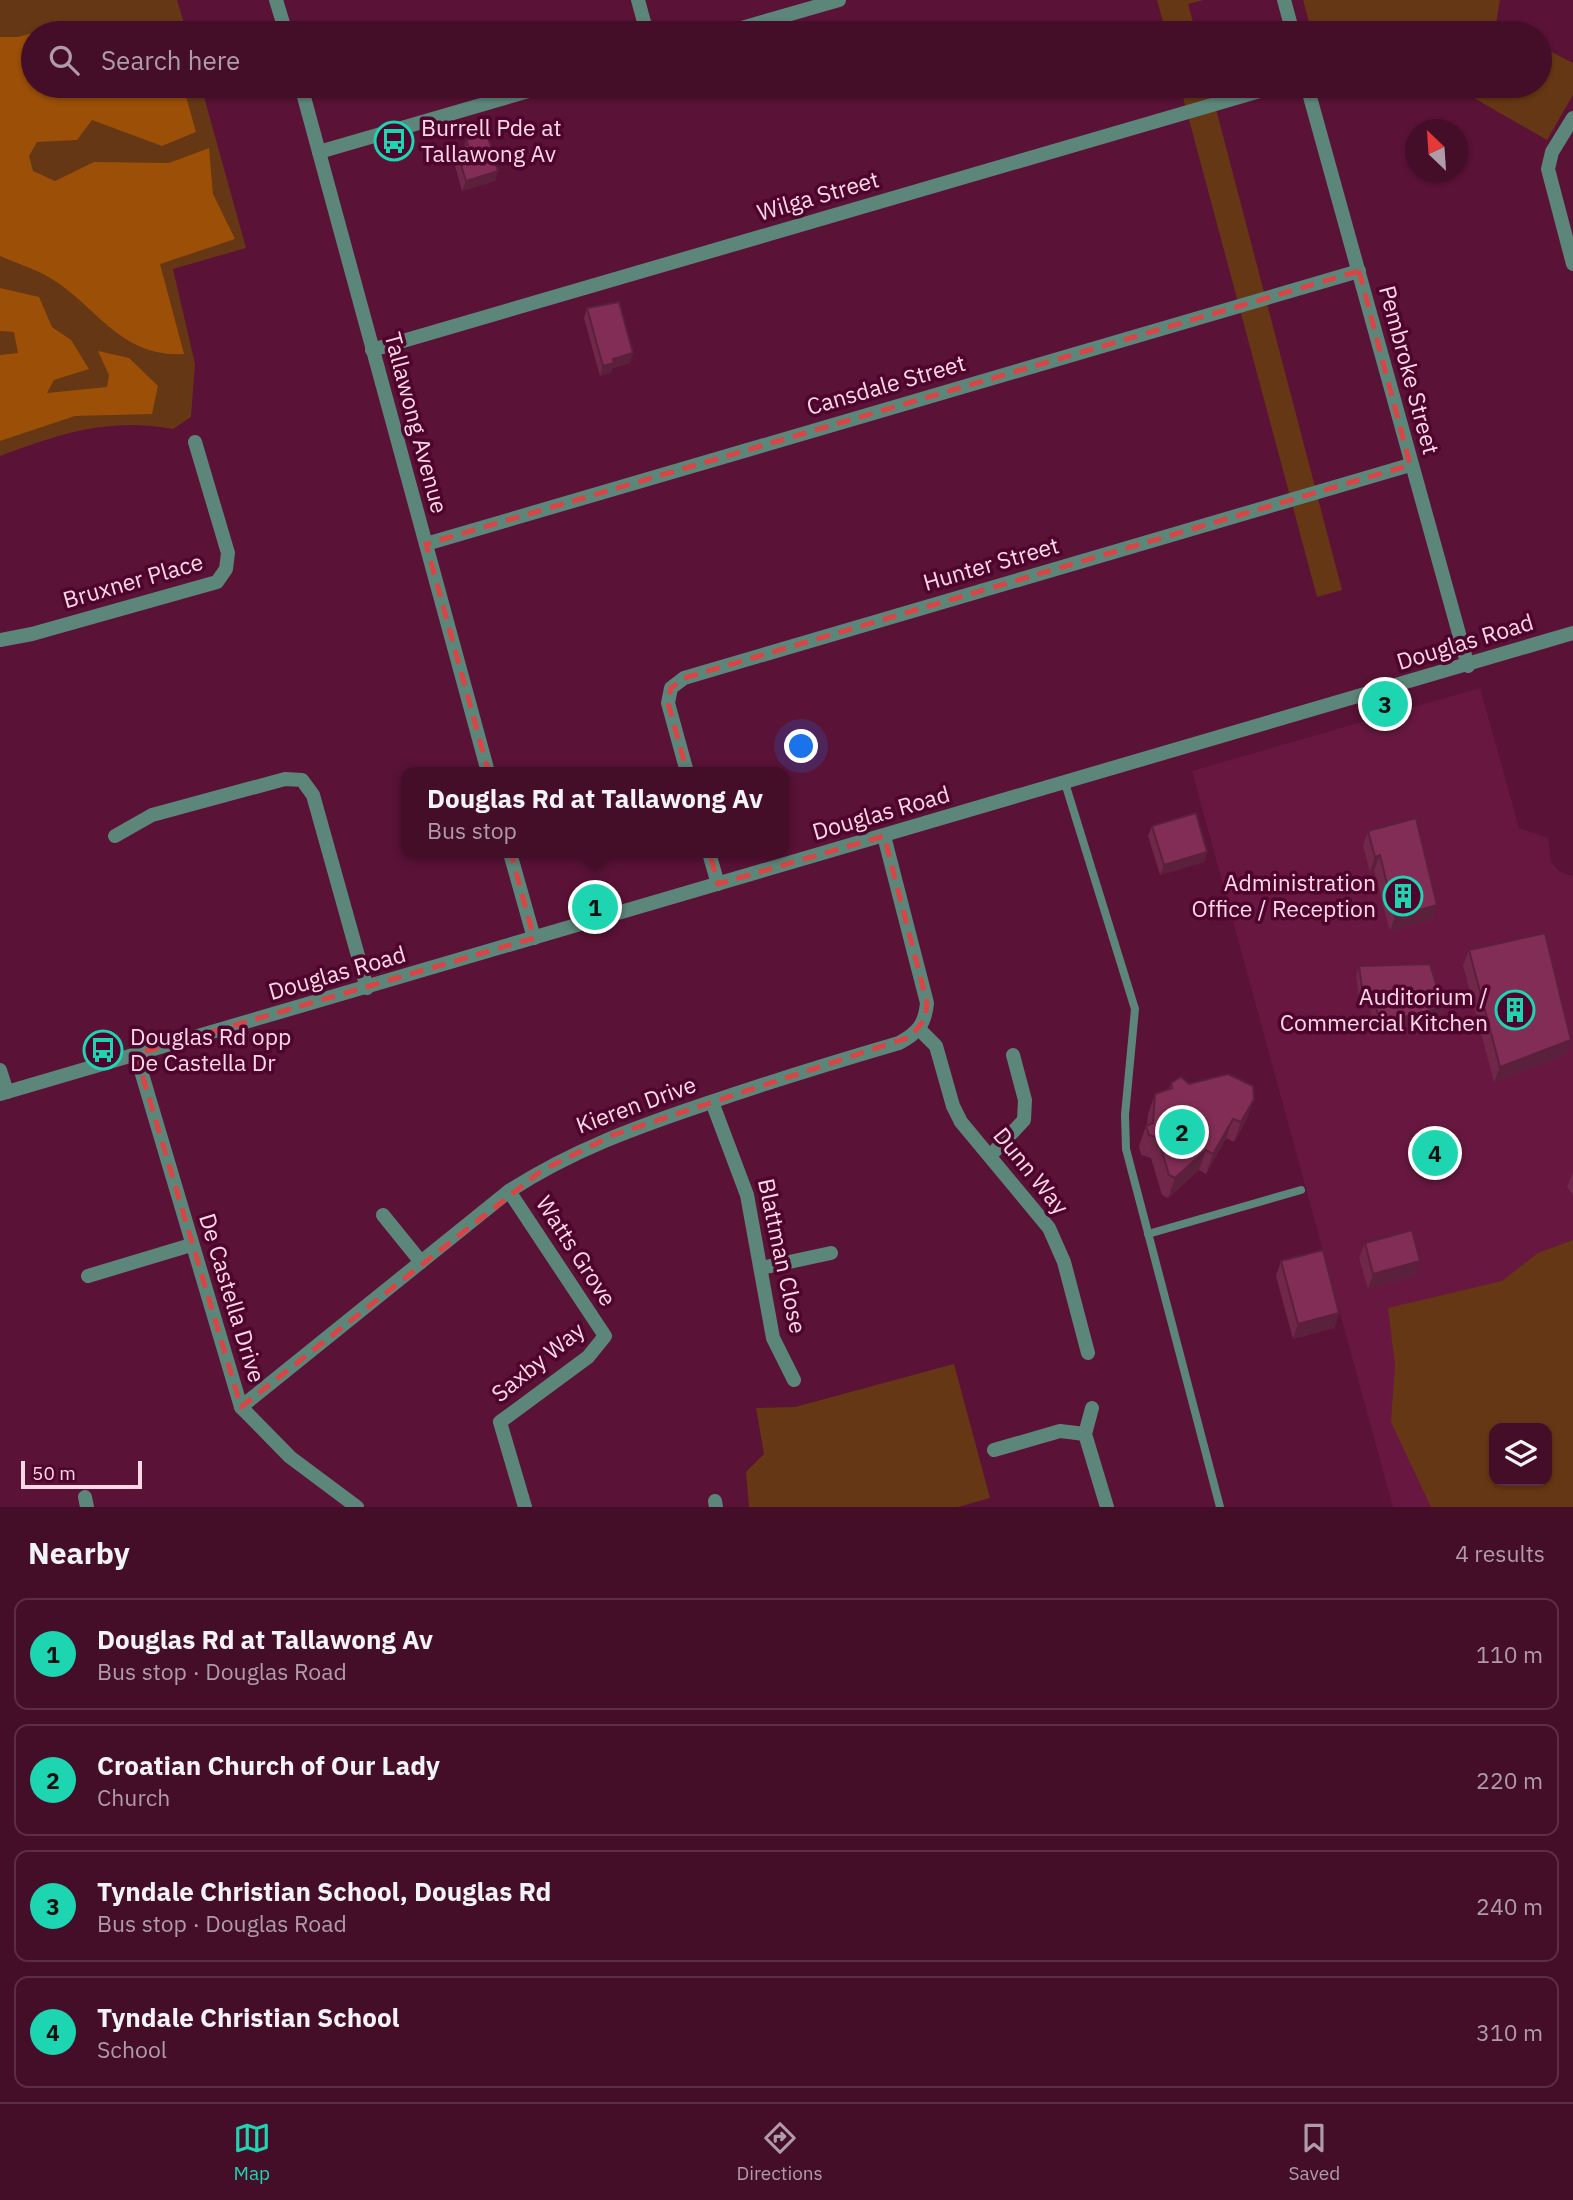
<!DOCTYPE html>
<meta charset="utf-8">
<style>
:root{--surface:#440e29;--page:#4b1731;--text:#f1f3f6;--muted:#af9ca8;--line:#5c2e46;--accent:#1dd5b1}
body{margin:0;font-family:"IBM Plex Sans",sans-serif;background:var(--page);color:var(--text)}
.controls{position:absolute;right:21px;bottom:21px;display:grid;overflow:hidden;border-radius:14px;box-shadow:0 2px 5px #0004}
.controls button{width:63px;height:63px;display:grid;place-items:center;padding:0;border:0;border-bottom:2px solid var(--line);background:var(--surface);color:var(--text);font:35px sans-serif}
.compass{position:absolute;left:1405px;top:119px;width:63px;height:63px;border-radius:50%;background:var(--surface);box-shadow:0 2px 5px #0004;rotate:335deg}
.scale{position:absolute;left:21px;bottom:18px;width:121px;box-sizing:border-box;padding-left:7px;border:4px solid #fdd9e6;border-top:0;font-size:19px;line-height:24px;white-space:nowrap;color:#fdd9e6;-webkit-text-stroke:5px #4e042c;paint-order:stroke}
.you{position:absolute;left:802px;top:747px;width:24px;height:24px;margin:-18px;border:5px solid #fff;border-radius:50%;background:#1a73e8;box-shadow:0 0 0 10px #1a73e833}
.badge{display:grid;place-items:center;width:46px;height:46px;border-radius:50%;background:var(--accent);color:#111;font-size:23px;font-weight:700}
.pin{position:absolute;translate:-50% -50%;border:4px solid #fff;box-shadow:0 2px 7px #0006}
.popup{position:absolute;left:401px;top:767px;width:388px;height:91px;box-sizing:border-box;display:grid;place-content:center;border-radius:14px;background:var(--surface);filter:drop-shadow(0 2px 5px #0005);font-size:23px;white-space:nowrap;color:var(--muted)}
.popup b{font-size:26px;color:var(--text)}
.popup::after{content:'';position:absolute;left:50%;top:100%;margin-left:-14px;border:14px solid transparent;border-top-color:var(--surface)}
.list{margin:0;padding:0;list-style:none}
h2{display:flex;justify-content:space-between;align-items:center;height:91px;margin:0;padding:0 28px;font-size:30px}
h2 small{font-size:23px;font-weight:400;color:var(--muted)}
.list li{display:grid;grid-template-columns:46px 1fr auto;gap:21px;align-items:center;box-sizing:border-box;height:112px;margin:0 14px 14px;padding:0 14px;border:2px solid var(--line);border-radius:14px}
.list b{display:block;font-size:26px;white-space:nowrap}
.list p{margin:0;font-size:23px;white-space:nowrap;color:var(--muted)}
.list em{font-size:23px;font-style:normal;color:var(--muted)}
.icon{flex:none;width:38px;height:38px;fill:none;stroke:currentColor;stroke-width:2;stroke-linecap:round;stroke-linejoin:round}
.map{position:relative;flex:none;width:1573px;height:1507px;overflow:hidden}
.search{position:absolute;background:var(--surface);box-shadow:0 2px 5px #0004;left:21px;right:21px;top:21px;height:77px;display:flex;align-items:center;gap:18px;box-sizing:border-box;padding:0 24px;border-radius:38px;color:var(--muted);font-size:26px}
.sheet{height:595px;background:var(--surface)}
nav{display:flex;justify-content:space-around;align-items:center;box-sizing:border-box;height:98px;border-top:2px solid var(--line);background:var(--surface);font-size:19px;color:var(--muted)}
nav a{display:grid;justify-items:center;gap:4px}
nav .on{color:var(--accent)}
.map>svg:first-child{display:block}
.built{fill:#681840;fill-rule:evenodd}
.green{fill:#663714;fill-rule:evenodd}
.forest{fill:#9b4f07}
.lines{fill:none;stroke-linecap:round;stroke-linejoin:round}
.service{stroke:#5d867a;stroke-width:8}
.minor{stroke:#5d867a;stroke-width:14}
.tertiary{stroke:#5d867a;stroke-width:14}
.wall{fill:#702749}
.shaded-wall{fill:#5b203c}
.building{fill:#822d55;stroke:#5b203c;stroke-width:2}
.marked{fill:none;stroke:#dc4344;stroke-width:5;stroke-dasharray:14 9;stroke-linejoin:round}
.labels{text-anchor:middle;stroke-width:7;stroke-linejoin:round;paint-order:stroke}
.poi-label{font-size:23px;fill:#fdd9e6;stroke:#4e042c;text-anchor:start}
.street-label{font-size:23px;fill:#fdd9e6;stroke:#4e042c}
</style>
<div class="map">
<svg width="1573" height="1507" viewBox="0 0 1573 1507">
<rect width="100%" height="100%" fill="#5a1237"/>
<path class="built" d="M1480 688 1519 828 1548 838 1551 862 1559 871 1573 877V1507H1393L1192 771ZM1494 1428H1547V1481H1494Z"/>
<g class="green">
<path d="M0 0H177L187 33H33V86H201L246 248 173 269 195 364 191 417 173 429C108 417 60 434 0 456Z"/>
<path d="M1157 0H1204L1188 4 1196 33H1166Z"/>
<path d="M1303 0H1500L1496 24 1514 33H1312Z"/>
<path d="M1540 46 1573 63V95L1547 140 1453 86H1540Z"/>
<path d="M1180 86H1210L1342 590 1317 597Z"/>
<path d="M1573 1240V1507H1431L1391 1422 1395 1365 1388 1308 1502 1281 1538 1253ZM1547 1428V1481H1494V1428Z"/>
<path d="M954 1364 990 1498 958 1507H749L746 1472 764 1454 756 1408 795 1407Z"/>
</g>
<g class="forest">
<path d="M68 24 80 33H33V86H122L134 89V86H183L196 132 162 146 92 120 77 140 37 142 29 156 33 171 55 181 94 162 169 163 209 148 213 194 235 239 160 264 184 354C122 357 100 311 55 281 39 270 18 264 0 256V37H18Z"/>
<path d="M0 288 39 297 52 327 71 340 89 369 54 380 47 393 107 387 109 375 98 351 129 358 158 386 152 414 75 416 0 441V355L18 353 14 332 0 331Z"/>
</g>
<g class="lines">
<g class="service">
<path d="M1065 783 1135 1009 1125 1115 1126 1149 1220 1507"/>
<path d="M1148 1234 1301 1190"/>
</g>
<g class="minor">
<path d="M276 0 286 33"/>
<path d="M638 0 647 33"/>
<path d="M1284 0 1293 33"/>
<path d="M724 33 839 0"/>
<path d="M301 86 488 772"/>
<path d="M1307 86 1468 666"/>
<path d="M1573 118 1552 152 1548 169 1573 264"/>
<path d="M319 152 546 86"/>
<path d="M372 350 1277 86"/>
<path d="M426 544 1359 271"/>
<path d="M0 640 32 634 217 582 226 569 228 553 195 442"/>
<path d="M687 772 668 703 671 688 684 678 1410 465"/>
<path d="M115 836 152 815 285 779 302 780 313 795 367 988"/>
<path d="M510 853 534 938"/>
<path d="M709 853 718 884"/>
<path d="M919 1029 936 1046 953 1106 961 1122 1049 1228 1064 1262 1088 1353"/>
<path d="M136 1054 241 1407 290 1457 357 1507"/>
<path d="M0 1070 7 1092"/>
<path d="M712 1102 747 1195 773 1338 794 1380"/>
<path d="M991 1155 1024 1120 1025 1100 1013 1055"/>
<path d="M509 1191 605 1336 588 1357 500 1422 525 1507"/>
<path d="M383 1215 421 1262"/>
<path d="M761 1268 831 1253"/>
<path d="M88 1276 191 1245"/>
<path d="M241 1407 509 1191C573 1150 634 1128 705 1104 769 1082 834 1062 899 1043 918 1033 925 1024 927 1003L884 836"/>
<path d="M1092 1408 1085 1434 1107 1507"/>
<path d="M994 1450 1060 1431 1085 1434"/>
<path d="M85 1497 87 1507"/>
<path d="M715 1501 716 1507"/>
</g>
<path class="tertiary" d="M0 1094 1573 633"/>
</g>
<g class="wall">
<path d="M466 140 498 171 495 181 462 191 453 158 456 149 464 146Z"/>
<path d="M587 308 630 363 613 368 611 373 600 376 584 318Z"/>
<path d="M1152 826 1207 852 1204 862 1160 875 1148 836Z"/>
<path d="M1368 831 1437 905 1432 920 1390 931 1374 870 1370 872 1363 846Z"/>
<path d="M1469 950 1566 1055 1494 1082 1463 965Z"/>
<path d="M1359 966 1443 1007 1439 1016 1377 1033 1366 997 1359 998 1356 976Z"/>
<path d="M1171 1083 1189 1084 1247 1119 1234 1142 1226 1138 1206 1174 1199 1170 1168 1198 1162 1195 1151 1158 1141 1155 1139 1146 1146 1126H1147L1148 1114 1155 1094 1169 1089Z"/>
<path d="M1573 1172V1195L1567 1187Z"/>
<path d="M1365 1243 1415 1276 1368 1289 1359 1258Z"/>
<path d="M1281 1261 1339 1313 1334 1328 1293 1339 1276 1276Z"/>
</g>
<g class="shaded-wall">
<path d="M498 171 495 181 462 191 466 181Z"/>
<path d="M633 353 630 363 613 368 611 373 600 376 603 366 613 359Z"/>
<path d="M1207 852 1204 862 1160 875 1164 865Z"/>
<path d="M1380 855 1374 870 1370 872 1375 857Z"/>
<path d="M1437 905 1432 920 1390 931 1395 917Z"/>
<path d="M1369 987 1366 997 1359 998 1362 988Z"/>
<path d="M1443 1007 1439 1016 1377 1033 1381 1023Z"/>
<path d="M1571 1040 1566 1055 1494 1082 1500 1067Z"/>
<path d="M1254 1099 1247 1119 1234 1142 1241 1122Z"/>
<path d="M1233 1119 1226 1138 1206 1174 1213 1154Z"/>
<path d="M1206 1150 1199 1170 1168 1198 1175 1178Z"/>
<path d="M1420 1261 1415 1276 1368 1289 1373 1274Z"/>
<path d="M1339 1313 1334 1328 1293 1339 1298 1324Z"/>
</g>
<g class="building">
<path d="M487 134 498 171 466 181 456 149 468 145 466 140Z"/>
<path d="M619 302 633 353 613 359 614 363 603 366 587 308Z"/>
<path d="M1196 813 1207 852 1164 865 1152 826Z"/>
<path d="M1416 818 1437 905 1395 917 1380 855 1375 857 1368 831Z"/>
<path d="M1545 933 1571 1040 1500 1067 1469 950Z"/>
<path d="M1430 964 1443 1007 1381 1023 1369 987 1362 988 1359 966Z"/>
<path d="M1228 1074 1253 1086 1254 1099 1241 1122 1233 1119 1213 1154 1206 1150 1175 1178 1169 1175 1158 1138 1149 1135 1146 1126 1153 1123 1155 1094 1172 1088 1171 1083 1181 1077 1189 1084Z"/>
<path d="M1412 1230 1420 1261 1373 1274 1365 1243Z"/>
<path d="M1323 1250 1339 1313 1298 1324 1281 1261Z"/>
</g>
<path class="marked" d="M1359 271 1410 465 684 678 671 688 668 703 718 884 884 836 927 1003 925 1019 910 1037 613 1135 541 1171 241 1407 136 1054 534 938 426 544Z"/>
<defs>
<symbol id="bus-ring" viewBox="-11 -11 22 22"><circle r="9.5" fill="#4e042c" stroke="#1dd5b1" stroke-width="1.5"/><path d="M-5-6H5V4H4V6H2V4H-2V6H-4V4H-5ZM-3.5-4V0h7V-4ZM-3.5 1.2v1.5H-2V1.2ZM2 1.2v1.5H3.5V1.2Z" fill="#1dd5b1"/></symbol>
<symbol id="building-ring" viewBox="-11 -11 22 22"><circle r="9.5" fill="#4e042c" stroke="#1dd5b1" stroke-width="1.5"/><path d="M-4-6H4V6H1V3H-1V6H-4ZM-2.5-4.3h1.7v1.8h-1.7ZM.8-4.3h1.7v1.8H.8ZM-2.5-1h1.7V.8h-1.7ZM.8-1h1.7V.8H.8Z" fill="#1dd5b1"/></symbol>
</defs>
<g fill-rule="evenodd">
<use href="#bus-ring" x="372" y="119" width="44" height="44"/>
<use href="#building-ring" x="1381" y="874" width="44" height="44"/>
<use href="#building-ring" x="1493" y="988" width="44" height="44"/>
<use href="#bus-ring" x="81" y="1028" width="44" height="44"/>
</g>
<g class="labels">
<g class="poi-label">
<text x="421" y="136">Burrell Pde at<tspan x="421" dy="26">Tallawong Av</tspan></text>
<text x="1376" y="891" text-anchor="end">Administration<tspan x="1376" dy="26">Office / Reception</tspan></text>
<text x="1488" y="1005" text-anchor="end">Auditorium /<tspan x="1488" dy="26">Commercial Kitchen</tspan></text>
<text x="130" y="1045">Douglas Rd opp<tspan x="130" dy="26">De Castella Dr</tspan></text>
</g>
<g class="street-label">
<text transform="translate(818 196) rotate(-16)" y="8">Wilga Street</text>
<text transform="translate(1409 370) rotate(75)" y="8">Pembroke Street</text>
<text transform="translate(886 385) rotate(-16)" y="8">Cansdale Street</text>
<text transform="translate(416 423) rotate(75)" y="8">Tallawong Avenue</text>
<text transform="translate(991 564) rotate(-16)" y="8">Hunter Street</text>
<text transform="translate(133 581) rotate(-16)" y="8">Bruxner Place</text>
<text transform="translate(1465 642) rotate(-17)" y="8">Douglas Road</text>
<text transform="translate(881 813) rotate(-16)" y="8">Douglas Road</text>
<text transform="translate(337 973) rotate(-16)" y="8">Douglas Road</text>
<text transform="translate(636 1105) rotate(-20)" y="8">Kieren Drive</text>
<text transform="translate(1031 1171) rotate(51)" y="8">Dunn Way</text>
<text transform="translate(576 1251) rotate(57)" y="8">Watts Grove</text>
<text transform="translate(782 1256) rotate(78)" y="8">Blattman Close</text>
<text transform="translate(232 1298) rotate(73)" y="8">De Castella Drive</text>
<text transform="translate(538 1362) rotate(-39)" y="8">Saxby Way</text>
</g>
</g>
</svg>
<div class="controls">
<button><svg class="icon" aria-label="layers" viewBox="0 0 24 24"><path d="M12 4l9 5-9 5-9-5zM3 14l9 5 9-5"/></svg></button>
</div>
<svg class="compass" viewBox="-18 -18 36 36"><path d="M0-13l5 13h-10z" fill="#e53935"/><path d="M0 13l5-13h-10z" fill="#af9ca8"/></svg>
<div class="scale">50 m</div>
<div class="you"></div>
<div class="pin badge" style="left:595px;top:907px">1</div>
<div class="popup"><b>Douglas Rd at Tallawong Av</b>Bus stop</div>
<div class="pin badge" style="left:1182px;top:1132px">2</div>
<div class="pin badge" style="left:1385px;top:704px">3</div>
<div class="pin badge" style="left:1435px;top:1153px">4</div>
<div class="search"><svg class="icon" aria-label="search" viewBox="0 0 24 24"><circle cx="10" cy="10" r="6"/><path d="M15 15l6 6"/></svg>Search here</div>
</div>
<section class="sheet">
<h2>Nearby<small>4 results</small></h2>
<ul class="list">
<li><span class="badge">1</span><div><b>Douglas Rd at Tallawong Av</b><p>Bus stop · Douglas Road</p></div><em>110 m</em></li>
<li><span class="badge">2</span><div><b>Croatian Church of Our Lady</b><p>Church</p></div><em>220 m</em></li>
<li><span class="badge">3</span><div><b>Tyndale Christian School, Douglas Rd</b><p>Bus stop · Douglas Road</p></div><em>240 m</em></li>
<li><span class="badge">4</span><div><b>Tyndale Christian School</b><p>School</p></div><em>310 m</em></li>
</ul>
</section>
<nav>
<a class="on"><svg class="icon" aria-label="map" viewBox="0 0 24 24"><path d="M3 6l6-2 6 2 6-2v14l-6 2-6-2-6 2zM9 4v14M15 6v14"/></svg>Map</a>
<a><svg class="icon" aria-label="directions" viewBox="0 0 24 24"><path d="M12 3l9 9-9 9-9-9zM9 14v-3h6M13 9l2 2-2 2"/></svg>Directions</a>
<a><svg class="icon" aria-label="saved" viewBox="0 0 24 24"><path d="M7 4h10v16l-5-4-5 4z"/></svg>Saved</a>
</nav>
